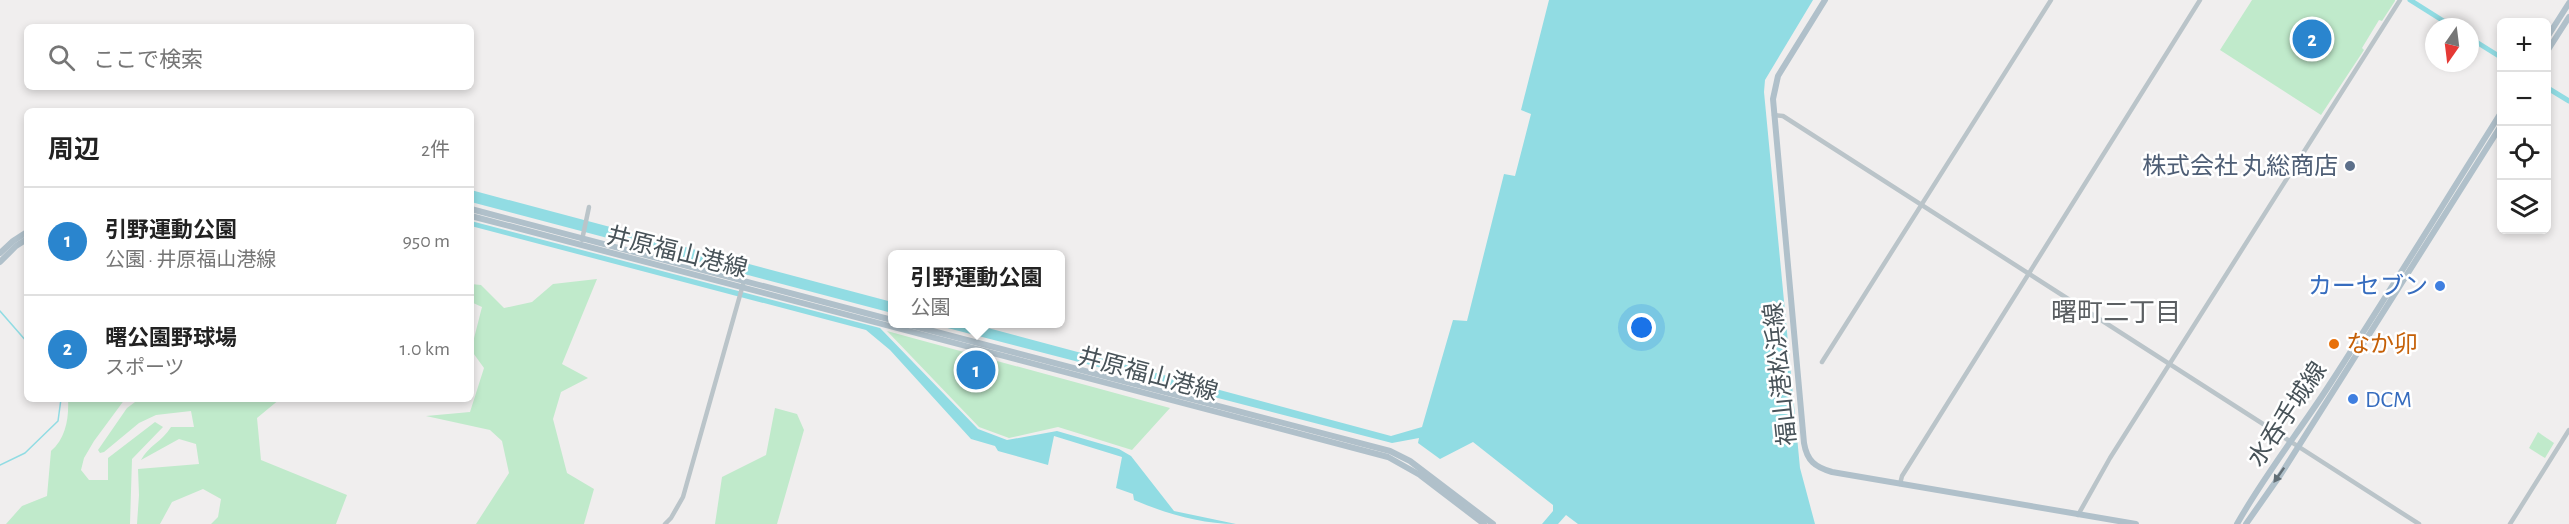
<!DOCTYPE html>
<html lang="ja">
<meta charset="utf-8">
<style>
:root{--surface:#fff;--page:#f2f2f2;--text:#222;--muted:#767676;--line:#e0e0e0;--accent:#2a85ce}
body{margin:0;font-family:"Alegreya Sans","Noto Sans JP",sans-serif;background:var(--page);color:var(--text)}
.controls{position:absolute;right:18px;top:18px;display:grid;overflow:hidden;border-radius:9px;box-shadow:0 3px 9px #0003}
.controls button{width:54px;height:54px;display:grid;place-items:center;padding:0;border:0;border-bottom:2px solid var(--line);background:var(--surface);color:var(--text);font:30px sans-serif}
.compass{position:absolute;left:2425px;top:18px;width:54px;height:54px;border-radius:50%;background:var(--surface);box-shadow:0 3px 9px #0003;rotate:194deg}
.you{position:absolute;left:1642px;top:328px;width:21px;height:21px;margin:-15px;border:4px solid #fff;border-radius:50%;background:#1a73e8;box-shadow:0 0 0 9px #1a73e833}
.badge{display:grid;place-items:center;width:39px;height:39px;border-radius:50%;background:var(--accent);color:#fff;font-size:20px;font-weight:700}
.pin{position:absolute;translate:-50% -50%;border:3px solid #fff;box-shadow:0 2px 6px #0006}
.popup{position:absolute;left:888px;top:250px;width:177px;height:78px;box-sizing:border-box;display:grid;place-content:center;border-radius:9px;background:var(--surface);filter:drop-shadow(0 2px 4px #0005);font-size:20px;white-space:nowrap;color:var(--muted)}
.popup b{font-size:22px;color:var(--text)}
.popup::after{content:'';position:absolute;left:50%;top:100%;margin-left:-12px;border:12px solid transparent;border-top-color:var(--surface)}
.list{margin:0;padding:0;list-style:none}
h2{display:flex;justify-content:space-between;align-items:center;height:78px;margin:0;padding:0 24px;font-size:26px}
h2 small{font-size:20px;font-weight:400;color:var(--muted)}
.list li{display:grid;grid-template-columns:39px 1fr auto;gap:18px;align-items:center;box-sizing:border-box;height:108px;padding:0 24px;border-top:2px solid var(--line)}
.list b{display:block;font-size:22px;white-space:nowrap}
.list p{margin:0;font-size:20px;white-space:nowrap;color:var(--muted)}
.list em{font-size:20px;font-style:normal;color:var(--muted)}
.icon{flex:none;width:33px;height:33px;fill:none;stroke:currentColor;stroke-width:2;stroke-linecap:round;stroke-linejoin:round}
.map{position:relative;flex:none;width:2569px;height:524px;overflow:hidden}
.search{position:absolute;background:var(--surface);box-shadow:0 3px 9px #0003;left:24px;top:24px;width:450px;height:66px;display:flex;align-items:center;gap:15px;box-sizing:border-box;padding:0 21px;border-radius:9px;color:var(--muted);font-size:22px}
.panel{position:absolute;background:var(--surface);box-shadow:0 3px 9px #0003;left:24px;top:108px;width:450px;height:294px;border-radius:9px}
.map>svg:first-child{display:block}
.green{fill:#c0eacb}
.water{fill:#91dce3}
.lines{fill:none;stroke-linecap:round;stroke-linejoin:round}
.stream{stroke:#91dce3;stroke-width:1.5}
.canal{stroke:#91dce3;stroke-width:5}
.minor{stroke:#bac4c9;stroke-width:4.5}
.major{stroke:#b0c0ca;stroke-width:6}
.oneway{fill:#626e75}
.service-dot{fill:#5c6f8a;stroke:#fff;stroke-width:2}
.shop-dot{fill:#3f7fe0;stroke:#fff;stroke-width:2}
.food-dot{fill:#e8710a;stroke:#fff;stroke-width:2}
.labels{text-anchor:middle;stroke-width:5;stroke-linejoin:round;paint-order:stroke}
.service-label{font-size:24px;fill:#4e5e75;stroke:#fff;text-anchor:end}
.street-label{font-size:24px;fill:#485359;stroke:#fff}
.shop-label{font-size:24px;fill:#366cbe;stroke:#fff;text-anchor:end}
.food-label{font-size:24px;fill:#c56008;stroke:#fff;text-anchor:start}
.neighbourhood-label{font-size:26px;fill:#5b5f62;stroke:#fff}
</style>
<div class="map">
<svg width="2569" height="524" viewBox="0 0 2569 524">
<rect width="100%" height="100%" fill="#f0eeee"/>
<g class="green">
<path d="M2252 0H2395V1L2382 21 2379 20 2362 48 2364 50 2321 115 2220 50Z"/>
<path d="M597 279 562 364 588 378 561 392 553 419 567 473 594 489 584 524H476L509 473 502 441 490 430 426 416 470 412 484 368 471 350 482 307 471 302V284L481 285 504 308 532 302 553 284Z"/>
<path d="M887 331 1170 408 1132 450 1058 427 1009 438 979 427Z"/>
<path d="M68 399H125L94 441 84 458 81 470 89 480H108V458L155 422 163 427 132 459 130 524H6L22 506 47 496 51 451C66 438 69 418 68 399Z"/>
<path d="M158 399H280L257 418 261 460 347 495 336 524H211L218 517 221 499 203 489 172 502 160 524H137L139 495 138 469 199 464 196 444 179 439 141 460C148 446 163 441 171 427H194L191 411 156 415 139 423 104 452 100 453 98 450 127 408 135 402Z"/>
<path d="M775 408 797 414 804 430 777 524H715L722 477 766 455Z"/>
<path d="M2538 432 2554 443 2545 458 2529 448Z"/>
</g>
<g class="water">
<path d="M1549 0H1813L1765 80 1764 92 1800 468 1815 524H1578L1566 515 1558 524H1542L1553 511V505L1473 442 1440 459 1418 443 1419 438 1392 443 932 324H973L1391 436 1422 427 1453 320 1467 321 1504 174 1515 176 1531 114 1521 110Z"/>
<path d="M471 190 892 302V313L471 202Z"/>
<path d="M471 221 880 328 978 429 1007 440 1057 431 1119 449 1131 456 1174 511 1236 524C1201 524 1167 514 1134 500L1133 494 1116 488 1122 457 1054 436 1048 465 998 451 995 446 971 439 890 350 866 330 471 226Z"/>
</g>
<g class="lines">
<g class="stream">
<path d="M0 311 27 342"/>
<path d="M0 465 25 453 58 421 61 399"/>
</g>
<g class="canal">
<path d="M2410 0 2453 27"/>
<path d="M2470 38 2502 58"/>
<path d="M2546 87 2569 101"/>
</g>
<g class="minor">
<path d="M1774 115 1783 116 2419 524"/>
<path d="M582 240 589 207"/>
<path d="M1822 362 2051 0"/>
<path d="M1900 484 1902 476 2200 0"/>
<path d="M2078 515 2110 458 2400 0"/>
<path d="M665 524 671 518 683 497 744 281"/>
<path d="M2510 524 2569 430"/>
</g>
<g class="major">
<path d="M1825 0 1778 76 1773 99 1804 443C1807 461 1815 467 1832 472L2136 524"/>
<path d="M2546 39 2569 3"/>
<path d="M2546 53 2569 17"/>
<path d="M471 209 892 320"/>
<path d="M471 216 1388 457 1420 475 1484 524"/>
<path d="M0 253 13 241 27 232"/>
<path d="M0 262 16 246 27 239"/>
<path d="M906 324 1390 451 1410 461 1493 524"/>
<path d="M2237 524C2264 476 2298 433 2328 387 2387 296 2444 203 2502 111"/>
<path d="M2246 524 2281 474 2502 124"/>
</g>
</g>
<defs><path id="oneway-solid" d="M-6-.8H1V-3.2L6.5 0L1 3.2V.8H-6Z" transform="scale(1.5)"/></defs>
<use class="oneway" href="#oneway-solid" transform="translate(2279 475) rotate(125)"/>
<circle class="service-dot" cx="2350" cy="166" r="6"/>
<g class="shop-dot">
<circle cx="2440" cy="286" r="6"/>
<circle cx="2353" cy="399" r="6"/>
</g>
<circle class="food-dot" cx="2334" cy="344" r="6"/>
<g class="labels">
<g class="service-label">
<text x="2338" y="174">株式会社 丸総商店</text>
</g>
<g class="street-label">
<text transform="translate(677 252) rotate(14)" y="8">井原福山港線</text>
<text transform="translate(1148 374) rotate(15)" y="8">井原福山港線</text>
<text transform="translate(1780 374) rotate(-96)" y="8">福山港松浜線</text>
<text transform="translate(2287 414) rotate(-56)" y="8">水呑手城線</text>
</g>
<g class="shop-label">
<text x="2428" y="294">カーセブン</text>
<text x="2365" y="407" text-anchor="start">DCM</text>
</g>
<g class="food-label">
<text x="2346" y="352">なか卯</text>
</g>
<g class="neighbourhood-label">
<text x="2116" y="321">曙町二丁目</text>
</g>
</g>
</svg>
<div class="controls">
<button>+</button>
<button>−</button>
<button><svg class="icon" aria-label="locate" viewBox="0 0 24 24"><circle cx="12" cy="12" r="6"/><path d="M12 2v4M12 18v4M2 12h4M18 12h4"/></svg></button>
<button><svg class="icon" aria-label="layers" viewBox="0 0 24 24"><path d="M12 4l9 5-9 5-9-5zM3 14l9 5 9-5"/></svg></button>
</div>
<svg class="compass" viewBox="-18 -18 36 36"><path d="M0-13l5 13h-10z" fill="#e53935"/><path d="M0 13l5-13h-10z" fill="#767676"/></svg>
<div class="you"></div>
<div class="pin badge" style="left:976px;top:370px">1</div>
<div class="popup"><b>引野運動公園</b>公園</div>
<div class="pin badge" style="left:2312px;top:39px">2</div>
<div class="search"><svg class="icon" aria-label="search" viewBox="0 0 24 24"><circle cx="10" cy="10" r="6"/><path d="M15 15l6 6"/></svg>ここで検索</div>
<section class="panel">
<h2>周辺<small>2件</small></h2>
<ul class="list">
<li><span class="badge">1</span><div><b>引野運動公園</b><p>公園 · 井原福山港線</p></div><em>950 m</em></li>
<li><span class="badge">2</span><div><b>曙公園野球場</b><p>スポーツ</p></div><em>1.0 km</em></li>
</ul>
</section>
</div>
